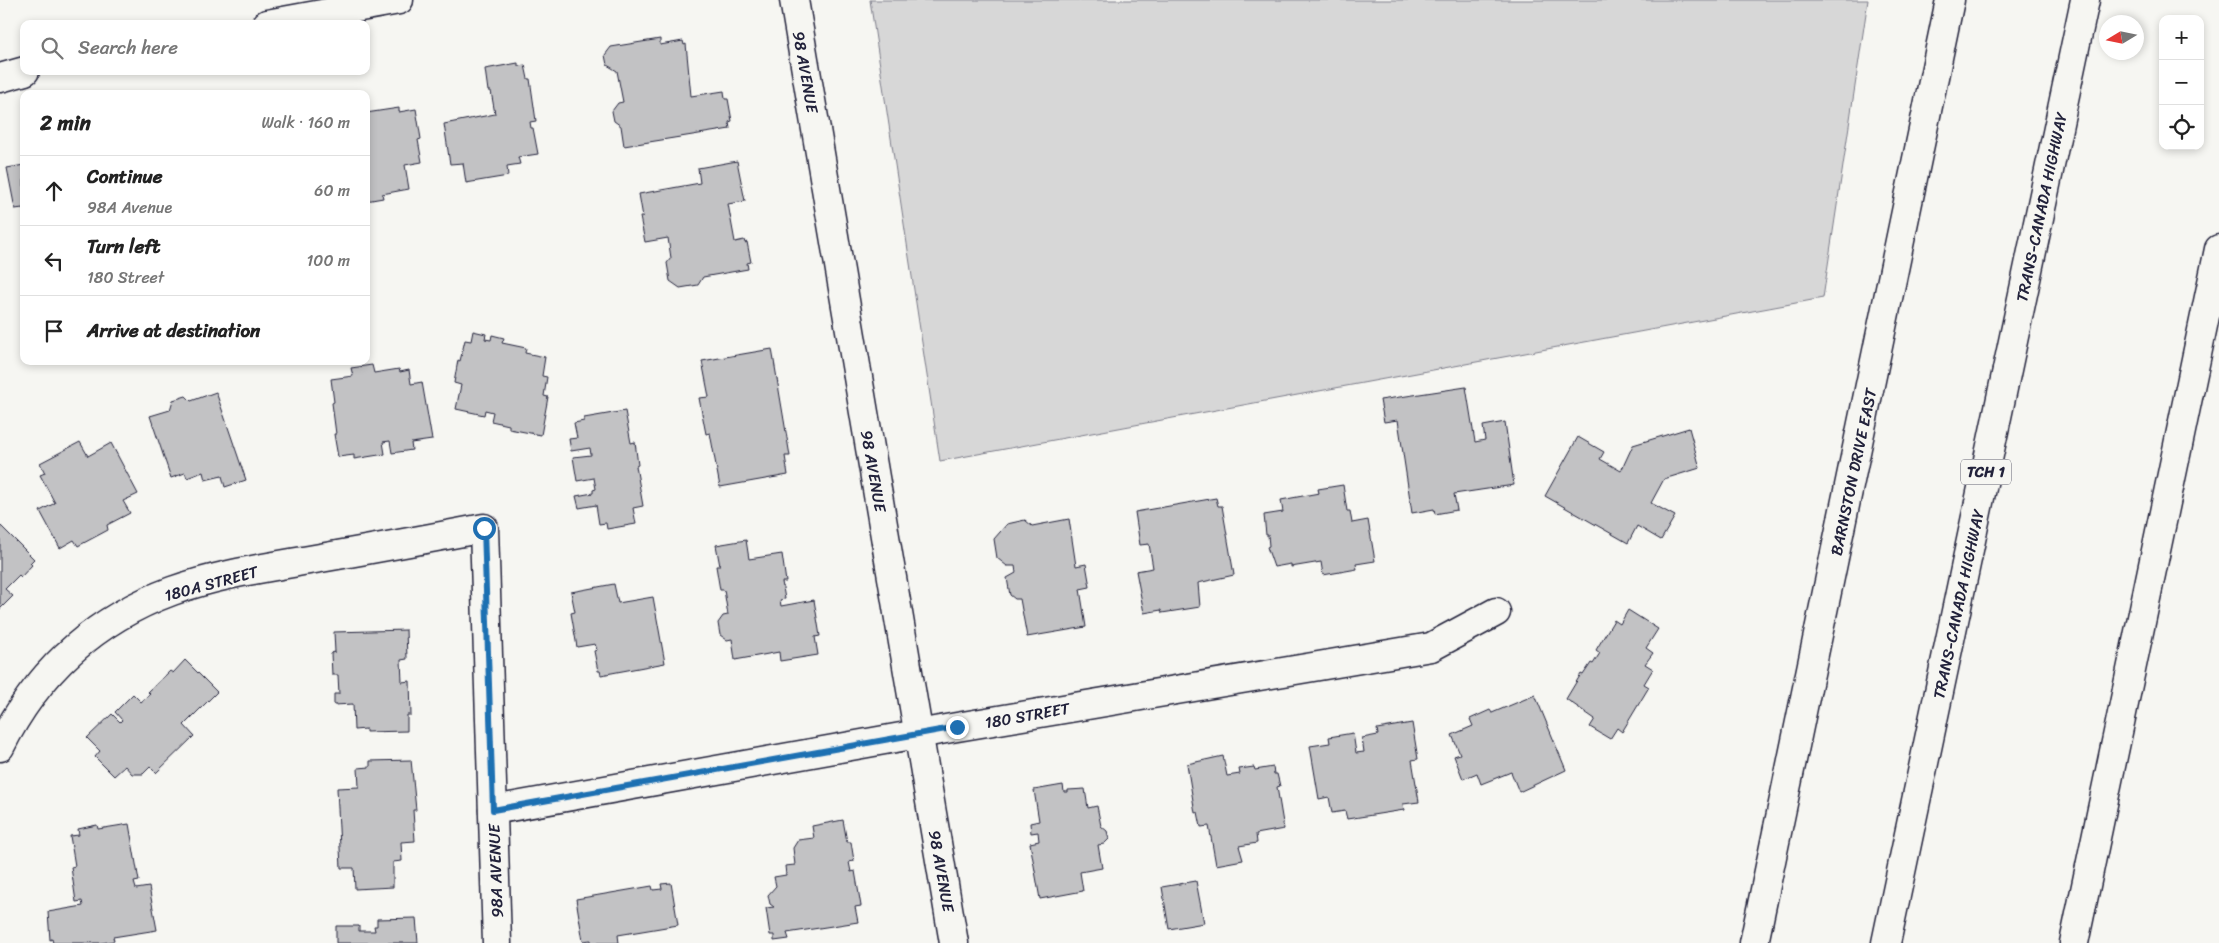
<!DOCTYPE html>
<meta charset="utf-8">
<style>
:root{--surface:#fff;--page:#f6f6f6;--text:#222;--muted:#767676;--line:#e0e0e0}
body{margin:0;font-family:Sriracha,sans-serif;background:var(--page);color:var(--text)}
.controls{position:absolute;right:15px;top:15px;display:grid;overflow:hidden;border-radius:10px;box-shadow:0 2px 8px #0003}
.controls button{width:45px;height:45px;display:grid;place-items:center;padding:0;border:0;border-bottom:1px solid var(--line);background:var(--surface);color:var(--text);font:25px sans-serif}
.compass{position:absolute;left:2099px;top:15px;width:45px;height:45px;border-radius:50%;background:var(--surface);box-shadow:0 2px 8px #0003;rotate:260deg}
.stop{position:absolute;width:15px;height:15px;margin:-11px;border:4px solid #1f6fb2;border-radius:50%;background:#fff}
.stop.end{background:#1f6fb2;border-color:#fff;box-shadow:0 1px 5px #0008}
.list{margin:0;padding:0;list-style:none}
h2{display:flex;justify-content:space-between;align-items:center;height:65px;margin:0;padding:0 20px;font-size:21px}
h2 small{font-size:16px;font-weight:400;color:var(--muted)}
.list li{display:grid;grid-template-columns:32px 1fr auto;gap:15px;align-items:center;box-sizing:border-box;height:70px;padding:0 20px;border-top:1px solid var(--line)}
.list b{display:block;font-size:19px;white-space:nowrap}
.list p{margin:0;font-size:16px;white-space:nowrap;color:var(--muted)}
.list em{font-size:16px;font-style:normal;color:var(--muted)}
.icon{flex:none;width:28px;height:28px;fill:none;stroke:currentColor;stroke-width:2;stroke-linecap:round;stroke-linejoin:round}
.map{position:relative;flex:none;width:2219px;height:943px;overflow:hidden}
.search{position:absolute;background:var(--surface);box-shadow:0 2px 8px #0003;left:20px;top:20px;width:350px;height:55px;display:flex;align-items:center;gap:12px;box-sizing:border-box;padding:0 18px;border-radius:10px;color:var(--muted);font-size:19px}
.panel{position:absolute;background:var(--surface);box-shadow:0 2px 8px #0003;left:20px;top:90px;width:350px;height:275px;border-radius:10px}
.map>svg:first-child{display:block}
.green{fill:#d7d7d7;stroke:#7c7c89}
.building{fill:#c2c2c4;stroke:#22223b}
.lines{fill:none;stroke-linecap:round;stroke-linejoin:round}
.street-casing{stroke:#22223b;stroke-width:31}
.secondary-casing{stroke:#22223b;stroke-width:31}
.highway-casing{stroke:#22223b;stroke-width:31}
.street{stroke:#f6f6f2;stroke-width:28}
.secondary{stroke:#f6f6f2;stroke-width:28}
.highway{stroke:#f6f6f2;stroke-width:28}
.route{stroke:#1f6fb2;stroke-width:6}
.labels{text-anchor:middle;stroke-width:5;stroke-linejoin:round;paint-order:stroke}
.shield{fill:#f6f6f2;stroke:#626272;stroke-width:1}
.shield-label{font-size:15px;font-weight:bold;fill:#22223b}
.street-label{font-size:16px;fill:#22223b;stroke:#f6f6f2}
</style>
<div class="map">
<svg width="2219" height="943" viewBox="0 0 2219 943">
<rect width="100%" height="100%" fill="#f6f6f2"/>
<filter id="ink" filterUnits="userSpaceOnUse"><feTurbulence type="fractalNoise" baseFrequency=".02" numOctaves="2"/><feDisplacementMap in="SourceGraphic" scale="10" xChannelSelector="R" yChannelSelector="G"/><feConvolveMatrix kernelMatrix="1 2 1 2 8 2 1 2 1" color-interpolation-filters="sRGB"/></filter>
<g filter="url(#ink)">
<path class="green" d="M870 0H1868L1823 298 940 461Z"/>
<g class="building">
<path d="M660 39V45L683 41 684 45 686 44 691 96 724 91 725 99H728L732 121 729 122 730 129 624 146 621 126 614 121 612 111 618 103 623 102 617 71 607 65 605 55 611 47Z"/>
<path d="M518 63V66L525 65 528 79H530L536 121 530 122 531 128H533L538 154 518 157 520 164 507 166 508 176 466 183 463 163 450 164 444 124 495 114 491 91H488L485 69Z"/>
<path d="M399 108V112L416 109 421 139 418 140 422 162 405 165 409 189 382 194 383 198 366 201V113Z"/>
<path d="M737 161 745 201 728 204 735 242 744 240 745 243 747 242 751 262 747 263 748 269 703 277 698 285 680 288 670 281 667 263 671 258 668 238 645 242 640 217H643L639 194 700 183 698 168Z"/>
<path d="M24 165V212L23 208 15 209 7 168Z"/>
<path d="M473 331 486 334 485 339 491 340 492 335 504 338 502 343 526 348 525 353 545 357 542 376 547 377 544 396 548 397 541 435 509 429V425L491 421 493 412 485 410 484 415 456 409 461 385 454 383 458 360 460 361 465 340 471 341Z"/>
<path d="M772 349 790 456H785L788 475 720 487 710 433 706 434 699 398 709 397 702 361Z"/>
<path d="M372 365 374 373 399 369 400 372 409 370 411 384 422 382 432 440 411 443 412 450 392 453 390 441 383 442 385 454 354 459V455L338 457 334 434H336L332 403 334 402 331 379 353 376 351 368Z"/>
<path d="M1466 387 1475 442 1485 440 1483 426 1505 422 1514 485 1454 494 1457 510 1435 514 1434 509 1412 513 1398 420 1384 422 1380 400Z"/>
<path d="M216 392 246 480 225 487 222 476 205 480 203 472 187 478 185 473 171 478 150 416 170 410 173 400 186 396 191 401Z"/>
<path d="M625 411 631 443 635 442 638 465 636 466 643 506 633 508 636 524 607 529 606 523 599 524 596 505 579 508 576 496 593 493V490L596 489 594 478 577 481 573 457 591 455 590 448 571 451 569 439 577 438 574 423 584 421V418Z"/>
<path d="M1689 428 1700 468 1664 479 1651 503 1675 516 1661 540 1637 526 1628 543 1545 496 1578 437 1604 452 1600 459 1621 471 1633 445Z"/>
<path d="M80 442 88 456 111 443 138 494 123 501 130 513 107 525 108 530 78 546 74 540 60 548 40 511 55 503 40 475 45 473 40 463Z"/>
<path d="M1343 485 1347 511H1350L1352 523 1368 520 1375 561 1356 564 1357 569 1323 575 1321 562 1291 567V564L1274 567 1267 547 1269 546 1268 535H1266L1264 515 1283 512 1281 500 1319 493 1318 489Z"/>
<path d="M1216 498 1218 506H1222L1234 575 1198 583 1200 607 1162 613 1161 610 1144 613 1136 571 1153 568 1149 544 1140 545 1135 512Z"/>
<path d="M1069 519 1076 566 1086 564 1090 587 1080 589 1086 627 1027 637 1020 599H1015L1010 595 1007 578 1016 573 1015 566H1007L997 558 994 539 1007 524 1025 520 1032 526Z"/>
<path d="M0 525 34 559 30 563 32 565 21 577 19 575 5 589 13 596 0 609Z"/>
<path d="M746 540 749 559 782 554 786 582H782L785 599 780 600 781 606 814 600 820 636 815 637 818 655 780 661 779 652 735 660 732 639 727 640 720 635 718 623 723 616 728 615 724 590H720L716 566H720L716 545Z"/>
<path d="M614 584 618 603 653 597 665 663 601 675 600 671H598L594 651 597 650 595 644 577 647 571 613 575 612 571 592Z"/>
<path d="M1628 610 1658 629 1646 648 1653 653 1645 664 1653 669 1644 684 1649 687 1622 732 1617 728 1610 739 1590 727 1595 719 1566 699 1581 674 1583 675 1591 663 1593 664 1600 653 1596 650 1614 620 1620 624Z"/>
<path d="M406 630 407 659 401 660 402 682 410 681 411 715H407V731L366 732V729L354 730 353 704 334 705V694H339L338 675H332L331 653 335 652 334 632Z"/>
<path d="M185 660 217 692 184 725 194 736 156 773 150 767 143 774H132L125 766 114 776 95 757 100 751 87 738 112 714 120 722 122 720 115 712 133 694 141 702 150 694 148 692 170 671 173 673Z"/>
<path d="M1535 695 1566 770 1519 792 1511 772 1481 784 1477 773 1463 779 1454 756 1460 754 1452 735 1473 726 1470 719 1490 710 1492 713Z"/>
<path d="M1412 723 1418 759 1412 760 1419 802 1403 804 1404 810 1347 819 1345 811 1332 813 1329 797 1319 799 1310 746 1330 743 1329 737 1353 733 1356 753 1364 752 1362 738 1378 735 1377 729Z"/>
<path d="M1223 756 1227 776 1240 774 1239 769 1254 767 1255 770 1273 767 1274 774H1277L1280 786 1277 787 1284 829 1256 834 1257 843 1239 846 1243 860 1216 865 1209 826 1201 827 1198 812 1195 813 1187 764Z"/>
<path d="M411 760 416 810H413L415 841 401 842 402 861 393 862V887L355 889 354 868H341L337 788 359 787 358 768 370 767V761Z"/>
<path d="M1063 785 1064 792H1068V790L1085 789 1088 808 1097 806 1101 826 1107 831 1109 839 1104 844 1098 845 1102 868 1080 872 1083 891 1040 899 1030 843 1039 841 1038 832 1031 833 1030 823 1039 821 1034 790Z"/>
<path d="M843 820 847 842H851L854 861 849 862 851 872 855 871 861 906 855 907 858 922 787 933 789 939 774 941V935H770L766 908 774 907 770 904 768 895 776 886 774 877 786 875 785 866 795 865 793 848 798 840 814 838 812 826Z"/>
<path d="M129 824 139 881 134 882 136 889 149 887 157 930 113 937 114 941 101 943H53L52 939 50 940 48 912 83 906 82 901 76 902 71 867 75 866 70 836 79 835 78 829 97 825 98 829Z"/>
<path d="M1196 881 1204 923 1169 929 1162 887Z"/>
<path d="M671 883 678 925 618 935 619 943H591V940L583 941 576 899 652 886 653 890 662 889 661 884Z"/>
<path d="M416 918 418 943H336V926H359V931H375L374 926H377V919Z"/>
</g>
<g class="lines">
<defs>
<g id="street">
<path d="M794 0 954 943"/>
<path d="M267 24 399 0"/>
<path d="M0 78 25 71"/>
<path d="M0 747C37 672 93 620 172 591 216 575 263 568 309 560 367 550 426 539 484 528L497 943"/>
<path d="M493 810 957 727 1431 647 1496 612"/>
</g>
<path id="secondary" d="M1754 943 1950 0"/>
<g id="highway">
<path d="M1886 943 2085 0"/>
<path d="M2074 943 2219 249"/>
</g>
</defs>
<use href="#street" class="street-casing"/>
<use href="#secondary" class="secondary-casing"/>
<use href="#highway" class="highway-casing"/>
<use href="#street" class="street"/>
<use href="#secondary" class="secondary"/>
<use href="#highway" class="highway"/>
</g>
</g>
<g class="lines" filter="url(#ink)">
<path class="route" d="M484 528 493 810 957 727"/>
</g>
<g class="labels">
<rect class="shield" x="1961" y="459.5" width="50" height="25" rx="4"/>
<g class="shield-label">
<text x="1986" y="477">TCH 1</text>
</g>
<g class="street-label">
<text transform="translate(806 72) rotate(80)" y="6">98 AVENUE</text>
<text transform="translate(2041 207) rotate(-78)" y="6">TRANS-CANADA HIGHWAY</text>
<text transform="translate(874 471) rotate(80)" y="6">98 AVENUE</text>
<text transform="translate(1853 472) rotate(-78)" y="6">BARNSTON DRIVE EAST</text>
<text transform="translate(211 583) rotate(-15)" y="6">180A STREET</text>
<text transform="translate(1958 604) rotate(-78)" y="6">TRANS-CANADA HIGHWAY</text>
<text transform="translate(1027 715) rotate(-10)" y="6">180 STREET</text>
<text transform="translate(495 871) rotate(-92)" y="6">98A AVENUE</text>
<text transform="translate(942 871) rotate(80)" y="6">98 AVENUE</text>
</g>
</g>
</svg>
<div class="controls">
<button>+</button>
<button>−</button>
<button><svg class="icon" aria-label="locate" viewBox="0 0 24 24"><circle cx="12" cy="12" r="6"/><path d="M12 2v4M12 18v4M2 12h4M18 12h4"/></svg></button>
</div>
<svg class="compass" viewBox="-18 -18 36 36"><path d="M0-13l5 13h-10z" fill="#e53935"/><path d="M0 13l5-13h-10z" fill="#767676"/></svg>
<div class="stop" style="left:484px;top:528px"></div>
<div class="stop end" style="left:957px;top:727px"></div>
<div class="search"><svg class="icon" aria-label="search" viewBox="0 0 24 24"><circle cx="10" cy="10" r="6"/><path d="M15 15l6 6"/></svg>Search here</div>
<section class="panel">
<h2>2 min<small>Walk · 160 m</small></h2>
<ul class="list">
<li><svg class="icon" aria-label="ahead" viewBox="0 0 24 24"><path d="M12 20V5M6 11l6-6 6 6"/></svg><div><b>Continue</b><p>98A Avenue</p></div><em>60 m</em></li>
<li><svg class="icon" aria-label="left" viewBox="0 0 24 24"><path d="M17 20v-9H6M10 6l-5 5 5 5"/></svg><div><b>Turn left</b><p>180 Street</p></div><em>100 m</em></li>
<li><svg class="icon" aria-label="arrive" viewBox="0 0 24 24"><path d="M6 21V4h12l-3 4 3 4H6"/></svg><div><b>Arrive at destination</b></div></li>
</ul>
</section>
</div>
